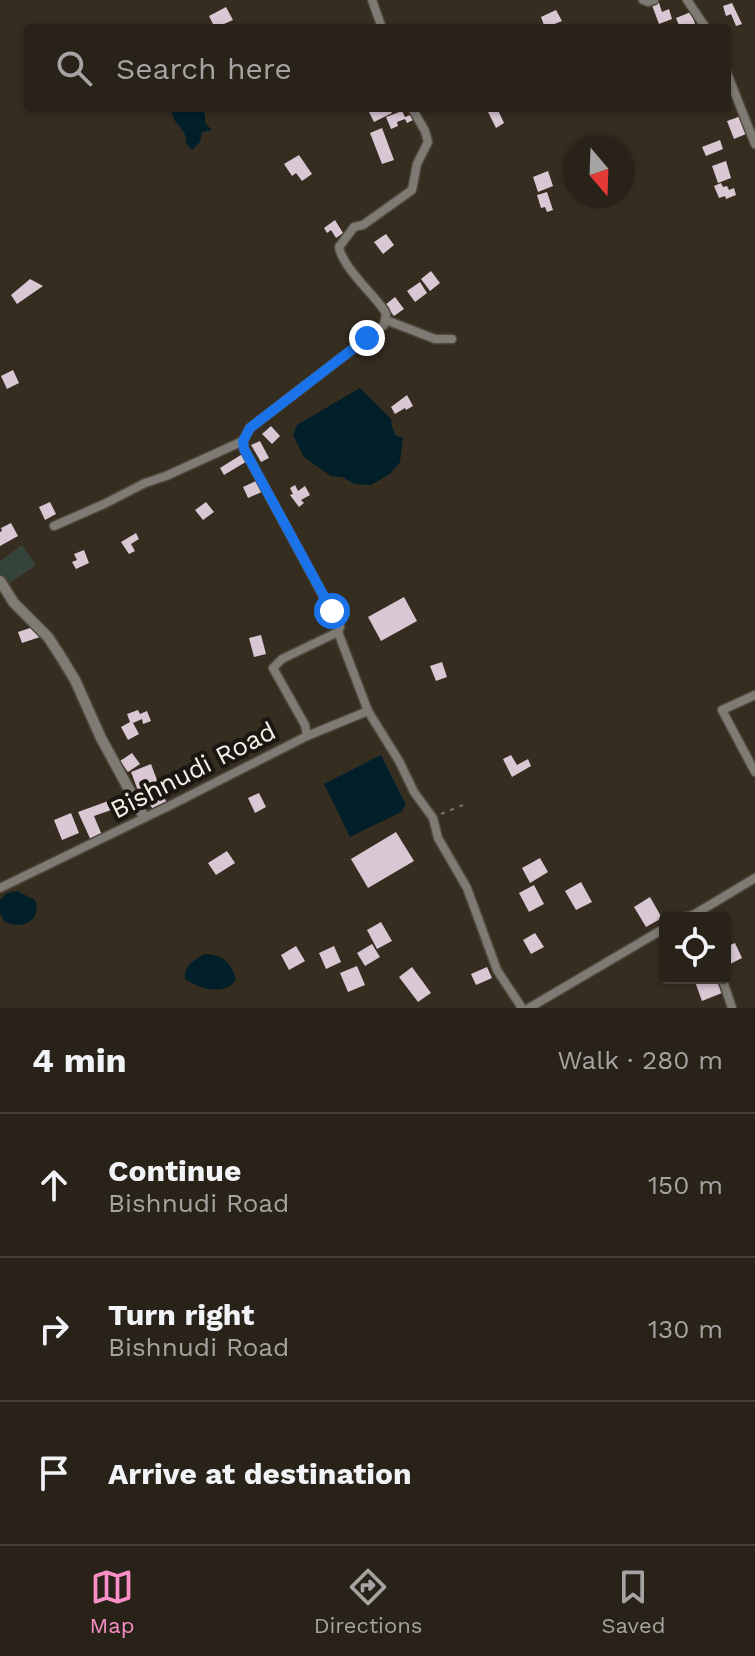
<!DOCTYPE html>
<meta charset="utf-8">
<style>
:root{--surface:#282219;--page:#302a22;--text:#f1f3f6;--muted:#a5a4a2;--line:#443f38;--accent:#fa8fc7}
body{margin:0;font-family:"Work Sans",sans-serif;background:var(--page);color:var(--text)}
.controls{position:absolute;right:24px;bottom:24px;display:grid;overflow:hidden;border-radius:8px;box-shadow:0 2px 6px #0004}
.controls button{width:72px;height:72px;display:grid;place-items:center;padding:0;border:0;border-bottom:2px solid var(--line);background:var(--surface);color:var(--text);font:40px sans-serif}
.compass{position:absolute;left:563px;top:136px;width:72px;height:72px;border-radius:50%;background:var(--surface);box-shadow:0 2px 6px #0004;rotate:161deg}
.stop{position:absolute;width:24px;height:24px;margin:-18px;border:6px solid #1a73e8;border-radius:50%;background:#fff}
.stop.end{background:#1a73e8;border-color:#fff;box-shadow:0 2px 8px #0008}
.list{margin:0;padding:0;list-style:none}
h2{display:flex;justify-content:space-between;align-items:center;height:104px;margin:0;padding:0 32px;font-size:34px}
h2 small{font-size:26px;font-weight:400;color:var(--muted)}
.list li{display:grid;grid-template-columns:52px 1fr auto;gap:24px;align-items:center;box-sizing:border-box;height:144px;padding:0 32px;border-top:2px solid var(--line)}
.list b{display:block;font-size:30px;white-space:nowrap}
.list p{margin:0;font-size:26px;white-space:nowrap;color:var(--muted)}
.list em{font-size:26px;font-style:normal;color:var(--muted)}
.icon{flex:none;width:44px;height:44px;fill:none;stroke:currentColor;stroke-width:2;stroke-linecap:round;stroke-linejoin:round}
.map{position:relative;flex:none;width:755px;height:1008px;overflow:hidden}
.search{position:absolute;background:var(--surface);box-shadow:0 2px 6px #0004;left:24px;right:24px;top:24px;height:88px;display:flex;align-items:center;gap:20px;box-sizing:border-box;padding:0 28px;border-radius:8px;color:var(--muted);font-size:30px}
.sheet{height:536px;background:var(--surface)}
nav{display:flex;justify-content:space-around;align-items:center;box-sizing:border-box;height:112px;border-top:2px solid var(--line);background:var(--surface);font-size:22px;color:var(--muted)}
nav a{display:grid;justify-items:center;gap:4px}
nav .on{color:var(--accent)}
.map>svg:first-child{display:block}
.green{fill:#35443b}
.water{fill:#001f29}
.building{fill:#d9c8d4}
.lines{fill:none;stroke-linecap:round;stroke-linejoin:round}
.minor-casing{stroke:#51483d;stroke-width:11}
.tertiary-casing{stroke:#51483d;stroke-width:13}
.path{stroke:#7c746a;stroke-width:2;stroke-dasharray:4 6;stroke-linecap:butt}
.minor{stroke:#7e7a74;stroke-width:8}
.tertiary{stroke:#7e7a74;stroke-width:10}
.route{stroke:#1a73e8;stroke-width:10}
.labels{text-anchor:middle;stroke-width:8;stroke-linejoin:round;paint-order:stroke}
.street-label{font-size:26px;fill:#f7f0e9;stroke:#1a1611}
</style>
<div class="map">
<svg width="755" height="1008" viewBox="0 0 755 1008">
<rect width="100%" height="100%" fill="#362d21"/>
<path class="green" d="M22 545 36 565 7 585 0 575V561Z"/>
<g class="water">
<path d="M179 108H198L205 114V123L212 130 202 132 200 142 192 150 186 143C187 128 174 126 172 113Z"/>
<path d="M360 388 391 419 392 427 396 436 403 438 400 462 390 474 371 485 355 484 342 477 331 476 304 457 293 435 297 425Z"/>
<path d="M381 755 406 805 401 812 350 837 324 784Z"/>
<path d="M17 891 35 900C43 922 19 931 4 921L0 913V900L7 893Z"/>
<path d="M205 954C223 955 232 963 236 980 225 996 199 989 185 979 183 966 195 959 205 954Z"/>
</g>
<g class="building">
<path d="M650 0H658L662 12 669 9 672 19 659 24Z"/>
<path d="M732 3 742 24 736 26 731 14 726 16 723 6Z"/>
<path d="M226 7 233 20 215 28 209 16Z"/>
<path d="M556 10 562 21 545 28 541 17Z"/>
<path d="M691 12 695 24 687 28H680L676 18Z"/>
<path d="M367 108H389L392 113 374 122Z"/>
<path d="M486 108H497L504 123 496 128Z"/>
<path d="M402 111 405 117 413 114 415 119 407 123 405 119 397 122 398 126 391 129 386 117Z"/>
<path d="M741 116 747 127 744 128 746 134 734 139 727 121Z"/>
<path d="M382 128 394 160 382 164 370 133Z"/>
<path d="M720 140 723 149 706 156 702 147Z"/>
<path d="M299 155 312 174 302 181 296 173 292 176 284 164Z"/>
<path d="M726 161 731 178 718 183 712 166Z"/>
<path d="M548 171 553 186 538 192 533 177Z"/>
<path d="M721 183 723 187 727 186 729 190 734 188 736 195 726 199 725 196 719 198 714 186Z"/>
<path d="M547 192 553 210 547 212 545 207 541 208 537 195Z"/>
<path d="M335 220 343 233 336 238 331 230 327 233 324 228Z"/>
<path d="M386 234 394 245 383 254 374 242Z"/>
<path d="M431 271 440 283 430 291 421 279Z"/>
<path d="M30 279 43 286 17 304 11 295Z"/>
<path d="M420 282 427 293 415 302 407 291Z"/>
<path d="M395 297 404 309 394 316 385 305Z"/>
<path d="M13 370 19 383 7 389 1 376Z"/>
<path d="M407 395 413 406 406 410 405 408 395 414 391 407Z"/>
<path d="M271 426 280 436 272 444 262 434Z"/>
<path d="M260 441 269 458 261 462 251 445Z"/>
<path d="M244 453 249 460 224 475 220 468Z"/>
<path d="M258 480 264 491 248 498 243 487Z"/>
<path d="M295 485 298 491 305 486 310 495 301 500 304 503 299 507 290 495 293 494 290 488Z"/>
<path d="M50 502 56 514 45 520 39 507Z"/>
<path d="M206 502 214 512 203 520 195 510Z"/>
<path d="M11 523 18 536 0 546V532L2 531 1 528Z"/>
<path d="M136 533 139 539 131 544 135 551 129 554 121 542Z"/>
<path d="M84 550 89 563 76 569 72 562 77 560 74 554Z"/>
<path d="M404 597 417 621 381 641 368 617Z"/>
<path d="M36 626 40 637 22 643 18 632Z"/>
<path d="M261 635 266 654 254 657 249 638Z"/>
<path d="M442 662 447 677 436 681 430 666Z"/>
<path d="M138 710 140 714 147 711 151 721 143 724 142 719 133 723 139 734 128 740 121 727 130 722 127 714Z"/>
<path d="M132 753 140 764 128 772 120 761Z"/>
<path d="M511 755 517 765 528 759 531 766 512 777 503 759Z"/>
<path d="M151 764 160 788 140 796 131 772Z"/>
<path d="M161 791 170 809 156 816 147 798Z"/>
<path d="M259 793 266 807 255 813 248 798Z"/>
<path d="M111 800 114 809 94 816 104 840 93 845 78 812Z"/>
<path d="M71 813 79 833 62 840 54 820Z"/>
<path d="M396 832 414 861 368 888 351 859Z"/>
<path d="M227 851 235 863 216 875 208 863Z"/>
<path d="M540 858 548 872 530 883 522 868Z"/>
<path d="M581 882 592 902 576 910 565 891Z"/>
<path d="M534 885 544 904 529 912 519 893Z"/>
<path d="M650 897 662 918 646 927 634 907Z"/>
<path d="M381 922 392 941 377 949 367 930Z"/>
<path d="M535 933 544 947 531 954 523 940Z"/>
<path d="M725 939 728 946 735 943 742 958 728 965 725 959Z"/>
<path d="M372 944 380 957 365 966 357 953Z"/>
<path d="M296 946 305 961 289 970 281 955Z"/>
<path d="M334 946 341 962 326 969 319 953Z"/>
<path d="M357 966 365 985 348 992 340 973Z"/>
<path d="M412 967 431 993 418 1002 399 977Z"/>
<path d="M487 967 492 978 476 985 471 974Z"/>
<path d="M697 978H716L722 993 702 1001 694 979Z"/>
</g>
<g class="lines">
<defs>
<g id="minor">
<path d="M372 0 382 28"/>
<path d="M643 0 648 2 654 0"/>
<path d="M687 0 706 28"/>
<path d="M727 73 755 144"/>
<path d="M386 320 435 339H452"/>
<path d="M54 526 104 504 145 483 166 476 243 441"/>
<path d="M338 632 368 711 399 761 414 792 433 818 438 838 467 888 497 970 522 1008"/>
<path d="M755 695 722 710 755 772"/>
<path d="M307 736 368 711"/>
<path d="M0 888 171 805 307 736 305 725 273 668 282 659 338 632 340 627 244 449 243 441 250 428 384 325 386 314 384 310C372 293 342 266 339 247L354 227 363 225 412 190 417 164 428 142 425 131 412 108"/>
<path d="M683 918 695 914 755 878"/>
<path d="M722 978 732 1008"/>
<path d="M529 1008 665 928"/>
</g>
<path id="tertiary" d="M0 581 14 603 48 637 61 657 75 680 101 738 144 817"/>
</defs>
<use href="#minor" class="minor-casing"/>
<use href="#tertiary" class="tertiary-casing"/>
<path class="path" d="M441 814 463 805"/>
<use href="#minor" class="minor"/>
<use href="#tertiary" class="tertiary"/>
</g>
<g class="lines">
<path class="route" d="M332 611 244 449 243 441 250 428 367 338"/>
</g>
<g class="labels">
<g class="street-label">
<text transform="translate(193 770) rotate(-27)" y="9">Bishnudi Road</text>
</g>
</g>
</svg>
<div class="controls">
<button><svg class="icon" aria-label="locate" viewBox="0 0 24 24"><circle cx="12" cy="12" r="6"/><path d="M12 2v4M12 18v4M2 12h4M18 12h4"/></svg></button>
</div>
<svg class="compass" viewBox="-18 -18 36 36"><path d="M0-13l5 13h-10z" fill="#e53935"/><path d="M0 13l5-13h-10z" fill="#a5a4a2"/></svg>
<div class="stop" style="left:332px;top:611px"></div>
<div class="stop end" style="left:367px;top:338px"></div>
<div class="search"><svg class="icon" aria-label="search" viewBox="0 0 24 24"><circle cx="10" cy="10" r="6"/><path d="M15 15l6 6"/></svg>Search here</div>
</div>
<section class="sheet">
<h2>4 min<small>Walk · 280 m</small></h2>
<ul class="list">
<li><svg class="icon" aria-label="ahead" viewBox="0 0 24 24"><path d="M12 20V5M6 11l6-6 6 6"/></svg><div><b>Continue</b><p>Bishnudi Road</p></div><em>150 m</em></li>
<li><svg class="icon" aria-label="right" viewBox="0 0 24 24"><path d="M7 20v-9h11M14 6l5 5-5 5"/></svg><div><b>Turn right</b><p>Bishnudi Road</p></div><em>130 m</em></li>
<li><svg class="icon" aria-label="arrive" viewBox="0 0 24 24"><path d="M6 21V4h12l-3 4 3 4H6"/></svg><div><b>Arrive at destination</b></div></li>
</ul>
</section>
<nav>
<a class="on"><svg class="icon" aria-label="map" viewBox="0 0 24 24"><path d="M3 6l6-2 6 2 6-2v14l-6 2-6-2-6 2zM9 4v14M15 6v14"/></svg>Map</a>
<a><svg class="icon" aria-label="directions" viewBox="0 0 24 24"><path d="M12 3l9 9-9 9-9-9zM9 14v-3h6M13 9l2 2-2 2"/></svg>Directions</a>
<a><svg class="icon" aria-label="saved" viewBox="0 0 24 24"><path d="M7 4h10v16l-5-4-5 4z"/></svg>Saved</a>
</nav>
